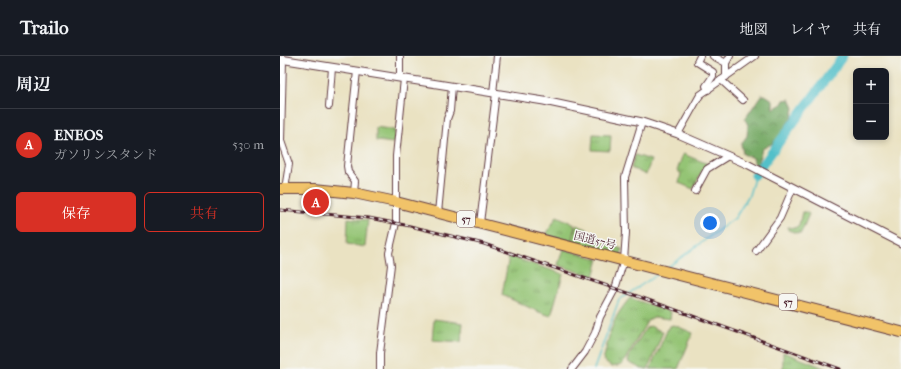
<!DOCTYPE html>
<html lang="ja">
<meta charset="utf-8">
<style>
:root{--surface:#171b24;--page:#20242c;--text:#f1f3f6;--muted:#9ea1a6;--line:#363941;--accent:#d93025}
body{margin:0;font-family:"IM FELL French Canon","Noto Serif JP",serif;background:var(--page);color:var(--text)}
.controls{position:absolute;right:12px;top:12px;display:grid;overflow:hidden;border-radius:6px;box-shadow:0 2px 6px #0003}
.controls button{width:36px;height:36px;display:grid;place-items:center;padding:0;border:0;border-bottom:1px solid var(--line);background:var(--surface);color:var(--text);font:20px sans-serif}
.you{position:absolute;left:430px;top:167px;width:14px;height:14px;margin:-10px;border:3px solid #fff;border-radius:50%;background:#1a73e8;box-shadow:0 0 0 6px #1a73e833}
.badge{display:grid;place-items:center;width:26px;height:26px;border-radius:50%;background:var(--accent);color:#fff;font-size:13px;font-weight:700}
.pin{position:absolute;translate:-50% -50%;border:2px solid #fff;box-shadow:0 1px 4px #0006}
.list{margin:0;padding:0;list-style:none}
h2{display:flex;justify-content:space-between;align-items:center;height:52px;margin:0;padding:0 16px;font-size:17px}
h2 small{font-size:13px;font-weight:400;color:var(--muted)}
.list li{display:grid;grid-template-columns:26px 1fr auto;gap:12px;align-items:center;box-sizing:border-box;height:72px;padding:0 16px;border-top:1px solid var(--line)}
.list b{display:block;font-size:15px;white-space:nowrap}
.list p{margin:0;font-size:13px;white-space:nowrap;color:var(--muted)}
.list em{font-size:13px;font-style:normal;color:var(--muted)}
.actions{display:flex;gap:8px;padding:12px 16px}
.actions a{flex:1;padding:9px 0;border:1px solid var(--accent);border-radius:6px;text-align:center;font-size:14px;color:var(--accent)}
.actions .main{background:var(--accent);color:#fff}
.map{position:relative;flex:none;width:621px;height:313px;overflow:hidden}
header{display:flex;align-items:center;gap:24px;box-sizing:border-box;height:56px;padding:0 20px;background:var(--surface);border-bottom:1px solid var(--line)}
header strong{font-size:19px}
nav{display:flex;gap:22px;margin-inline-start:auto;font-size:14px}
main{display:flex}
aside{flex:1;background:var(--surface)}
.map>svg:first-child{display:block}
.grass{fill:url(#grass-tufts);stroke:#6f7250}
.forest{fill:url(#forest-crowns);stroke:#606448}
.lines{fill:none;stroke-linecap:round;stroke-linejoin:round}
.stream{stroke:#52c0c9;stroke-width:1.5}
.river{stroke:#52c0c9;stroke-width:9}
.minor-casing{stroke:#623c42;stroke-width:8}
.tertiary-casing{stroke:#623c42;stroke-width:9}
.trunk-casing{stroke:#623c42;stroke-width:12}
.minor{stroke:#fff;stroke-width:6}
.tertiary{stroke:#fff;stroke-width:7}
.trunk{stroke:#f1c369;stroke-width:10}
.rail-casing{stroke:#4a1f2b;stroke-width:3}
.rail{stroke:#f6f6f2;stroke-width:1.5;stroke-dasharray:4.5;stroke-linecap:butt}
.labels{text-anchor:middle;stroke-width:3;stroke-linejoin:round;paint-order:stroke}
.shield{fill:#f6f6f2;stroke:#7e6067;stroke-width:1}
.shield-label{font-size:10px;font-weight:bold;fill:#4a1f2b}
.street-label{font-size:11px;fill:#4a1f2b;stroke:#f6f6f2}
</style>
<header>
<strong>Trailo</strong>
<nav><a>地図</a><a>レイヤ</a><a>共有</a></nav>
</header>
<main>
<aside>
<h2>周辺<small></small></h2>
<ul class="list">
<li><span class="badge">A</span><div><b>ENEOS</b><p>ガソリンスタンド</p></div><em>530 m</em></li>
</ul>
<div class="actions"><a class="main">保存</a><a>共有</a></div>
</aside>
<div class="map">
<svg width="621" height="313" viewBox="0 0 621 313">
<defs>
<pattern id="grass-tufts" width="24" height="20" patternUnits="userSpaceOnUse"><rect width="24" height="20" fill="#94c474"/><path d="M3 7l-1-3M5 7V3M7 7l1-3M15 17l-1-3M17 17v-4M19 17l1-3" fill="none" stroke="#7b9f5f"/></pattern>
<pattern id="forest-crowns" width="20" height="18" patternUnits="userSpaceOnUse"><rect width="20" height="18" fill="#7a6"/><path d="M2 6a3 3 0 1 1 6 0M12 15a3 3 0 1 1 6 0" fill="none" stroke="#648a54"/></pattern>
</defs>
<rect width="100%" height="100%" fill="#f6f6f2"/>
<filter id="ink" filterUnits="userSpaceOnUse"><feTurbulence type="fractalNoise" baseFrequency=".025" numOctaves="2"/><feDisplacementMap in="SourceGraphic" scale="8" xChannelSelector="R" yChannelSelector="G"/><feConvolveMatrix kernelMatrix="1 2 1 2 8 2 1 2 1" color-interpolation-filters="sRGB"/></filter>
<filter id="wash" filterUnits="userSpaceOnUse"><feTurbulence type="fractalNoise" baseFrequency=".012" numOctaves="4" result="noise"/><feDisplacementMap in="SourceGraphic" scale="16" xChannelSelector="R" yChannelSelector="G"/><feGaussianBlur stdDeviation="0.9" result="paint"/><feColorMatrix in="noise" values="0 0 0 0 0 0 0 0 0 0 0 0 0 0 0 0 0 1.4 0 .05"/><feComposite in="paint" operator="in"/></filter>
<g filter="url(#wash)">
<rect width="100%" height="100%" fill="#eae2c2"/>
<g class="grass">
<path d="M96 71 115 74 114 87 96 85Z"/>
<path d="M313 78 331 79 330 95 312 94Z"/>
<path d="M403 98 428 108 422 115 413 133 399 127 401 117 397 115Z"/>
<path d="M355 99 371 104 366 119 351 112Z"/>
<path d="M522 156H526L529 158 521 177H517L508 174V171L515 172 519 169Z"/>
<path d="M277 160 295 169 291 186 266 179Z"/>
<path d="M68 162 88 164 85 191 67 188Z"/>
<path d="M296 169 307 173 309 178 318 179 320 186 342 193 341 200 292 187Z"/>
<path d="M283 193 319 203 314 221 278 209Z"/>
<path d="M229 200 283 218 271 260 259 256 222 239Z"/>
<path d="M350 242 391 256 390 263 374 261 368 264 342 309 332 311 323 305C330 278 330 265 350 242Z"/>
<path d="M154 263 183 267 181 286 152 284Z"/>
<path d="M394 269 413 277 398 313H370L389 270Z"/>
<path d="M370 270 383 276 368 313H362L348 306 350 298 366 272Z"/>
<path d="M503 296 547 313H503Z"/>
</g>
<path class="forest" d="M481 39H485L493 44V53L502 48 504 44 510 43 514 52 512 61 495 86 482 93 477 110 475 109 473 102 463 98 461 88 467 80 468 69 465 63Z"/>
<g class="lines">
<g class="stream">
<path d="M388 211 455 162 469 139 475 119"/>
<path d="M314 313 339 244 378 218"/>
</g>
<path class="river" d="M475 119 563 0"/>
</g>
</g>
<g filter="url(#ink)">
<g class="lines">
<defs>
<g id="minor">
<path d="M420 0 417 6 433 16V20L426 30 428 34"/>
<path d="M433 0 446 7"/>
<path d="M3 4 1 85 9 108 5 133"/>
<path d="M446 21V7L450 0"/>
<path d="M120 22V0"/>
<path d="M441 24 463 44"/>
<path d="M213 37 217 0"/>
<path d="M49 50 52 12"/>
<path d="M398 78 420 39 475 0"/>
<path d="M415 135 427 113 448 100"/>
<path d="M74 137 75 125 68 116 67 110 77 15"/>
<path d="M158 157 167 63 170 55 172 30"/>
<path d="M200 167 216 37"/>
<path d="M476 195 500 162 513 132"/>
<path d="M100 313V297L111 209 109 197 116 167V100L124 23"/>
<path d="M292 313 305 296 315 277 320 261 335 233 344 204 346 177 345 121 362 66"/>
</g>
<path id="tertiary" d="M0 3 264 45 362 66 398 78 469 109 621 187"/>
<path id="trunk" d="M0 133H35L74 137 116 146 621 276"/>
</defs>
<use href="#minor" class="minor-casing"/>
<use href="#tertiary" class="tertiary-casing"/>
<use href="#trunk" class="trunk-casing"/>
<use href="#minor" class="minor"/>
<use href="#tertiary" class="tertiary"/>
<use href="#trunk" class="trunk"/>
<defs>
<path id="rail" d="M0 154 89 162 130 170 204 188 357 240 560 313"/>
</defs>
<use href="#rail" class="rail-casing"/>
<use href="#rail" class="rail"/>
</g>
</g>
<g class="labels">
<g class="shield">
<rect x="177" y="155" width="18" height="16" rx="3"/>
<rect x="499" y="238" width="18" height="16" rx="3"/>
</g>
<g class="shield-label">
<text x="186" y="167">57</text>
<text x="508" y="250">57</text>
</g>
<g class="street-label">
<text transform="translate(315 184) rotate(14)" y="4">国道57号</text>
</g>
</g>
</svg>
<div class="controls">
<button>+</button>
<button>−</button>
</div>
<div class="you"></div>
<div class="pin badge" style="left:36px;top:146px">A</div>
</div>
</main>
